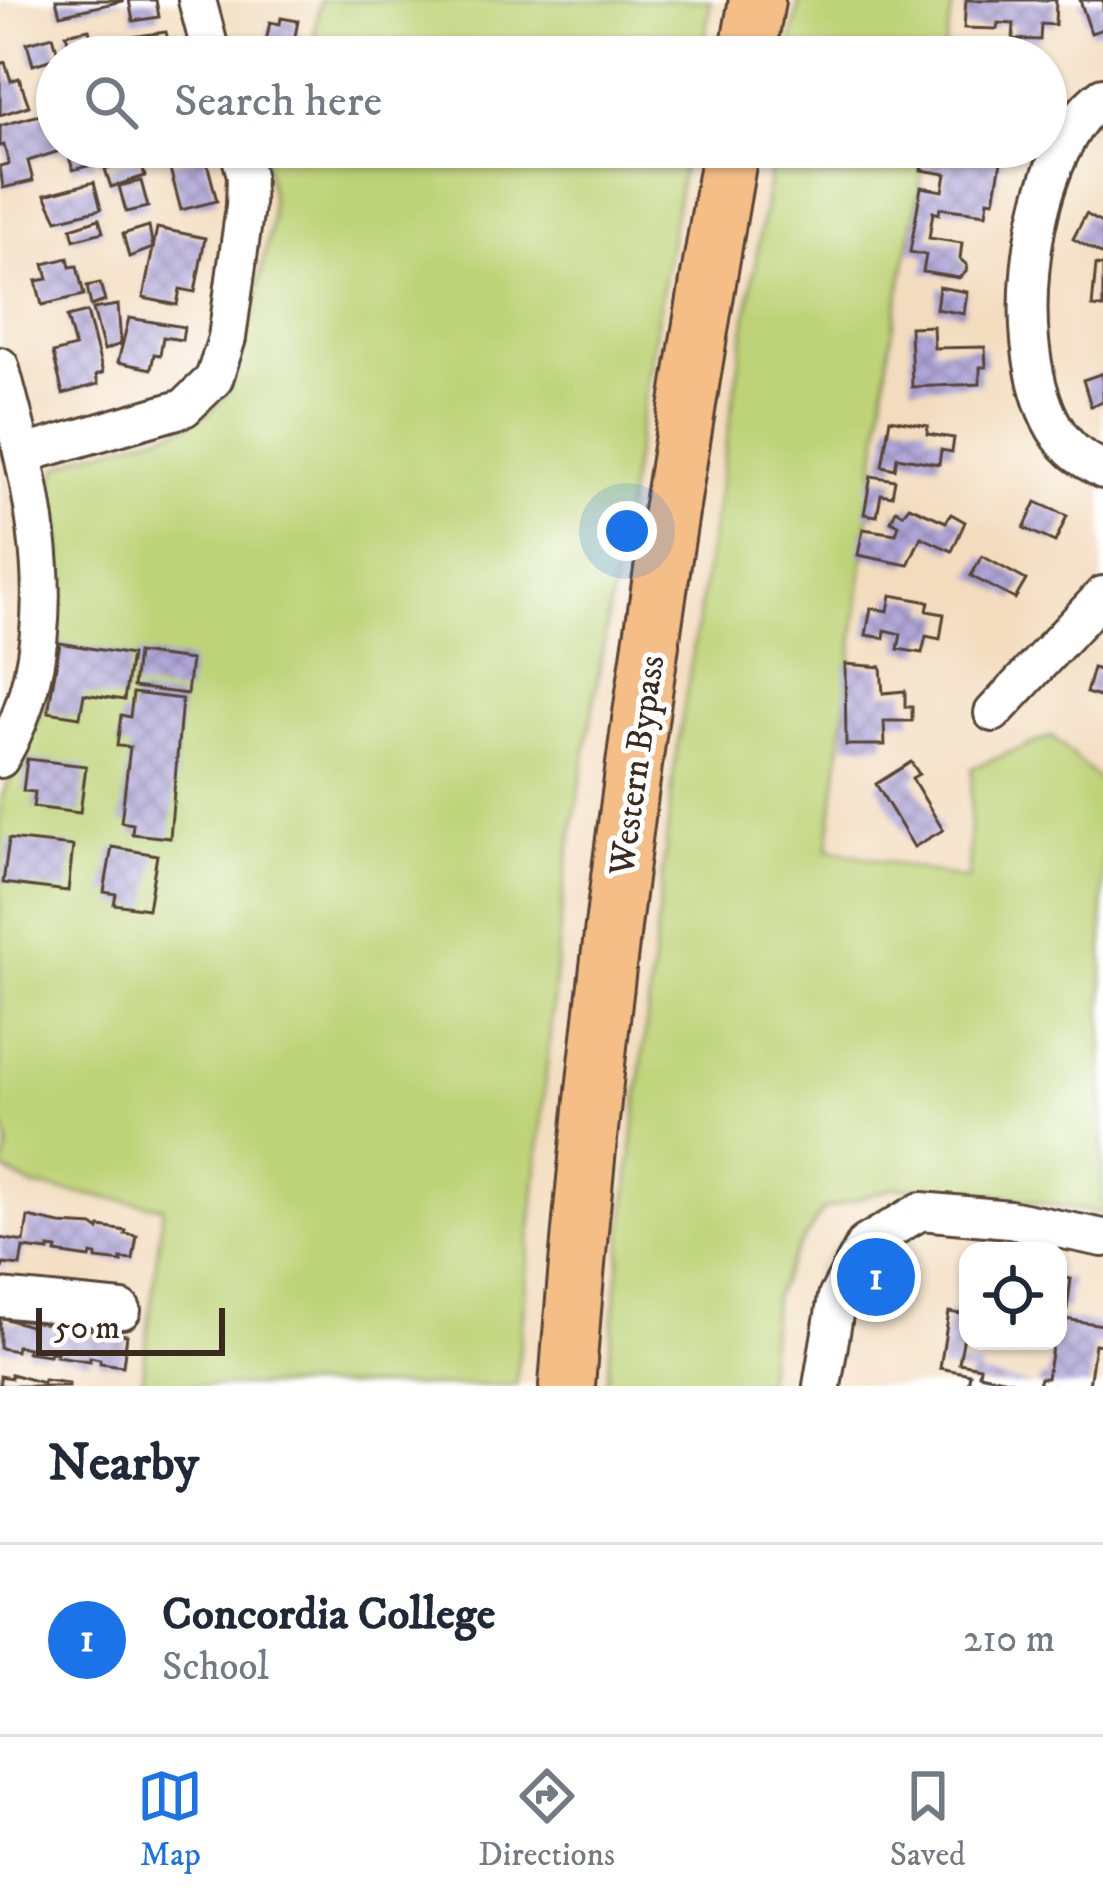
<!DOCTYPE html>
<style>
:root{--surface:#fff;--page:#f2f2f3;--text:#1f2937;--muted:#747a83;--line:#e0e1e3;--accent:#1a73e8}
body{margin:0;font-family:"IM FELL DW Pica",serif;background:var(--page);color:var(--text)}
.controls{position:absolute;right:36px;bottom:36px;display:grid;overflow:hidden;border-radius:24px;box-shadow:0 3px 9px #0004}
.controls button{width:108px;height:108px;display:grid;place-items:center;padding:0;border:0;border-bottom:3px solid var(--line);background:var(--surface);color:var(--text);font:60px sans-serif}
.scale{position:absolute;left:36px;bottom:30px;width:189px;box-sizing:border-box;padding-left:12px;border:6px solid #3b2a1e;border-top:0;font-size:33px;line-height:42px;white-space:nowrap;color:#3b2a1e;-webkit-text-stroke:9px #fff;paint-order:stroke}
.you{position:absolute;left:627px;top:531px;width:42px;height:42px;margin:-30px;border:9px solid #fff;border-radius:50%;background:#1a73e8;box-shadow:0 0 0 18px #1a73e833}
.badge{display:grid;place-items:center;width:78px;height:78px;border-radius:50%;background:var(--accent);color:#fff;font-size:39px;font-weight:700}
.pin{position:absolute;translate:-50% -50%;border:6px solid #fff;box-shadow:0 3px 12px #0006}
.list{margin:0;padding:0;list-style:none}
h2{display:flex;justify-content:space-between;align-items:center;height:156px;margin:0;padding:0 48px;font-size:51px}
h2 small{font-size:39px;font-weight:400;color:var(--muted)}
.list li{display:grid;grid-template-columns:78px 1fr auto;gap:36px;align-items:center;box-sizing:border-box;height:192px;padding:0 48px;border-top:3px solid var(--line)}
.list b{display:block;font-size:45px;white-space:nowrap}
.list p{margin:0;font-size:39px;white-space:nowrap;color:var(--muted)}
.list em{font-size:39px;font-style:normal;color:var(--muted)}
.icon{flex:none;width:66px;height:66px;fill:none;stroke:currentColor;stroke-width:2;stroke-linecap:round;stroke-linejoin:round}
.map{position:relative;flex:none;width:1103px;height:1386px;overflow:hidden}
.search{position:absolute;background:var(--surface);box-shadow:0 3px 9px #0004;left:36px;right:36px;top:36px;height:132px;display:flex;align-items:center;gap:30px;box-sizing:border-box;padding:0 42px;border-radius:66px;color:var(--muted);font-size:45px}
.sheet{height:348px;background:var(--surface)}
nav{display:flex;justify-content:space-around;align-items:center;box-sizing:border-box;height:168px;border-top:3px solid var(--line);background:var(--surface);font-size:33px;color:var(--muted)}
nav a{display:grid;justify-items:center;gap:6px}
nav .on{color:var(--accent)}
.map>svg:first-child{display:block}
.grass{fill:#bed377;stroke:#7c7e4a;stroke-width:3}
.building{fill:url(#building-cross-hatch)}
.lines{fill:none;stroke-linecap:round;stroke-linejoin:round}
.minor-casing{stroke:#574536;stroke-width:42}
.highway-casing{stroke:#574536;stroke-width:60}
.minor{stroke:#fff;stroke-width:36}
.highway{stroke:#f6be87;stroke-width:54}
.labels{text-anchor:middle;stroke-width:10;stroke-linejoin:round;paint-order:stroke}
.street-label{font-size:36px;fill:#3b2a1e;stroke:#fff}
</style>
<div class="map">
<svg width="1103" height="1386" viewBox="0 0 1103 1386">
<defs>
<pattern id="building-cross-hatch" width="8" height="8" patternUnits="userSpaceOnUse" patternTransform="scale(3)"><rect width="8" height="8" fill="#aea5d8"/><path d="M0 0l8 8M0 8l8-8" fill="none" stroke="#8f87af"/></pattern>
</defs>
<rect width="100%" height="100%" fill="#fff"/>
<filter id="ink" filterUnits="userSpaceOnUse"><feTurbulence type="fractalNoise" baseFrequency=".00833" numOctaves="2"/><feDisplacementMap in="SourceGraphic" scale="24" xChannelSelector="R" yChannelSelector="G"/><feConvolveMatrix kernelMatrix="1 2 1 2 8 2 1 2 1" color-interpolation-filters="sRGB"/></filter>
<filter id="wash" filterUnits="userSpaceOnUse"><feTurbulence type="fractalNoise" baseFrequency=".004" numOctaves="4" result="noise"/><feDisplacementMap in="SourceGraphic" scale="48" xChannelSelector="R" yChannelSelector="G"/><feGaussianBlur stdDeviation="2.7" result="paint"/><feColorMatrix in="noise" values="0 0 0 0 0 0 0 0 0 0 0 0 0 0 0 0 0 1.4 0 .05"/><feComposite in="paint" operator="in"/></filter>
<g filter="url(#wash)">
<rect width="100%" height="100%" fill="#f3dcbd"/>
<g class="grass">
<path d="M320 0H711L702 57H311Z"/>
<path d="M800 0H954L943 57H788Z"/>
<path d="M263 147H686L565 876 516 1386H141L163 1207 33 1186 2 1169C8 1155 13 1136 0 1124V800L44 707 58 644 61 554 51 484 58 468 84 455 179 429 210 412 228 392 251 319 271 225V193Z"/>
<path d="M774 147H927L889 351 828 849 968 880 972 768 1052 736 1103 784V1214L991 1194 896 1187 823 1210 793 1256 774 1297 765 1386H606L675 762Z"/>
</g>
<g id="blocks">
<g class="building">
<path d="M56 0H123V1L60 15Z"/>
<path d="M129 0H156L159 17 133 21Z"/>
<path d="M966 0H1056L1055 25 1041 24 1040 40 1013 39 1014 24 998 23 997 29 964 28Z"/>
<path d="M1080 0H1103V29L1091 33Z"/>
<path d="M281 18 298 21 291 57 263 56 270 22 280 24Z"/>
<path d="M89 29 95 57H72L66 34Z"/>
<path d="M166 32 172 57H115L111 40Z"/>
<path d="M53 36 59 57 33 65 27 43Z"/>
<path d="M5 62 11 81 19 78 29 106 0 115V64Z"/>
<path d="M57 110V147L66 149 28 161 33 181 3 188 0 166 9 164 4 145 0 146V126Z"/>
<path d="M66 147H91L95 164 73 170Z"/>
<path d="M97 147H151V149L101 162Z"/>
<path d="M925 147H982L981 152 1002 156 994 201 988 200 986 214 940 208 939 214 933 212 929 238 962 243 960 259 967 265 966 272 959 278 923 272 926 255 910 252 921 187 943 191 946 174 921 170Z"/>
<path d="M205 155 217 201 181 210 169 165Z"/>
<path d="M139 158 145 176 111 187 105 169Z"/>
<path d="M141 181 148 207 126 212 119 186Z"/>
<path d="M94 182 101 209 57 220 45 195Z"/>
<path d="M1086 214 1103 224V255L1073 239Z"/>
<path d="M99 219 103 232 74 240 71 228Z"/>
<path d="M149 226 153 248 129 257 123 234Z"/>
<path d="M157 228 205 238 195 292 180 289 177 305 143 298Z"/>
<path d="M68 258 70 267 77 266 84 295 42 305 36 281 48 279 44 264Z"/>
<path d="M1096 265 1103 266V308L1092 307Z"/>
<path d="M100 283 105 301 91 306 87 286Z"/>
<path d="M939 287 967 292 964 314 936 309Z"/>
<path d="M118 305 121 344 104 350 93 309Z"/>
<path d="M87 312 103 373 96 375 98 384 63 394 53 353 75 347 67 317Z"/>
<path d="M129 318 184 327 182 340 163 337 160 355 154 354 151 369 118 362Z"/>
<path d="M933 326 934 348 985 347 986 367H980V384L912 387 910 327Z"/>
<path d="M1103 373V402L1091 406 1083 380Z"/>
<path d="M890 419 928 426 927 434 954 438 952 452 941 450 939 464 897 457 895 469 882 466Z"/>
<path d="M871 476 895 480 892 496 881 494 877 516 864 514Z"/>
<path d="M1036 502 1067 516 1055 542 1024 528Z"/>
<path d="M909 506 946 522 951 514 965 522 952 551 921 537 908 565 858 555 863 529 896 534 899 525 891 521 896 510 903 514Z"/>
<path d="M982 556 1026 580 1015 599 971 576Z"/>
<path d="M891 595 929 602 927 611 944 614 940 639 926 636 922 653 898 649 901 634 885 630 884 638 866 635 871 608 888 611Z"/>
<path d="M60 643 131 655 124 700 84 694 80 717 48 712Z"/>
<path d="M137 653 191 660 187 694 133 687Z"/>
<path d="M845 664 881 667 883 693 905 691V707H912V721H884L885 745H846Z"/>
<path d="M1093 668 1103 671V698L1086 693Z"/>
<path d="M133 693 182 699 170 838 132 834 133 824 121 822 130 747 117 746 121 715 130 717Z"/>
<path d="M27 759 86 766 80 813 33 807 35 792 23 791Z"/>
<path d="M911 762 919 774 912 778 943 830 914 847 876 784Z"/>
<path d="M9 839 73 846 68 891 3 883Z"/>
<path d="M112 847 157 855 148 909 114 904 116 894 104 892Z"/>
<path d="M28 1217 60 1224 94 1226 99 1230 100 1227 126 1231 125 1234 137 1236 133 1260 121 1259 122 1262 96 1259V1255L91 1254 90 1258 56 1253 57 1249 49 1248V1251L23 1248 20 1266 4 1264 0 1273V1238L24 1242Z"/>
<path d="M1058 1277 1071 1279 1067 1309 1058 1308Z"/>
<path d="M949 1312 968 1315 959 1363 980 1367 979 1374 1035 1386 968 1384 970 1374 940 1368Z"/>
<path d="M0 1317 30 1326 31 1321 53 1325V1330H60V1326L93 1330V1335L102 1337 103 1332 127 1335 123 1366 100 1363V1359L90 1357V1361L56 1356 57 1353 50 1352 49 1355 27 1352 28 1348 17 1346 16 1351 0 1348Z"/>
<path d="M1058 1318 1103 1325V1345L1095 1344 1089 1386H1038L1040 1378H1047L1053 1341H1058Z"/>
<path d="M11 1374 43 1383 44 1380 69 1383V1386H0V1376L11 1378Z"/>
</g>
</g>
</g>
<g filter="url(#ink)">
<use href="#blocks" fill-opacity="0" stroke="#574536" stroke-width="3"/>
<g class="lines">
<defs>
<g id="minor">
<path d="M197 0 212 57"/>
<path d="M1103 96C1024 152 999 382 1072 450 1080 458 1093 464 1103 470"/>
<path d="M0 366C35 494 71 636 0 759"/>
<path d="M24 454 184 408 214 379 227 338 245 206 246 175 238 147"/>
<path d="M993 713 1103 595"/>
<path d="M0 1298 122 1310"/>
<path d="M822 1386 837 1297 865 1244 921 1211 1009 1219 1103 1238"/>
</g>
<g id="highway">
<path d="M747 57 757 0"/>
<path d="M567 1386C598 971 660 557 731 147"/>
</g>
</defs>
<use href="#minor" class="minor-casing"/>
<use href="#highway" class="highway-casing"/>
<use href="#minor" class="minor"/>
<use href="#highway" class="highway"/>
</g>
</g>
<g class="labels">
<g class="street-label">
<text transform="translate(635 765) rotate(-82)" y="13">Western Bypass</text>
</g>
</g>
</svg>
<div class="controls">
<button><svg class="icon" aria-label="locate" viewBox="0 0 24 24"><circle cx="12" cy="12" r="6"/><path d="M12 2v4M12 18v4M2 12h4M18 12h4"/></svg></button>
</div>
<div class="scale">50 m</div>
<div class="you"></div>
<div class="pin badge" style="left:876px;top:1277px">1</div>
<div class="search"><svg class="icon" aria-label="search" viewBox="0 0 24 24"><circle cx="10" cy="10" r="6"/><path d="M15 15l6 6"/></svg>Search here</div>
</div>
<section class="sheet">
<h2>Nearby<small></small></h2>
<ul class="list">
<li><span class="badge">1</span><div><b>Concordia College</b><p>School</p></div><em>210 m</em></li>
</ul>
</section>
<nav>
<a class="on"><svg class="icon" aria-label="map" viewBox="0 0 24 24"><path d="M3 6l6-2 6 2 6-2v14l-6 2-6-2-6 2zM9 4v14M15 6v14"/></svg>Map</a>
<a><svg class="icon" aria-label="directions" viewBox="0 0 24 24"><path d="M12 3l9 9-9 9-9-9zM9 14v-3h6M13 9l2 2-2 2"/></svg>Directions</a>
<a><svg class="icon" aria-label="saved" viewBox="0 0 24 24"><path d="M7 4h10v16l-5-4-5 4z"/></svg>Saved</a>
</nav>
